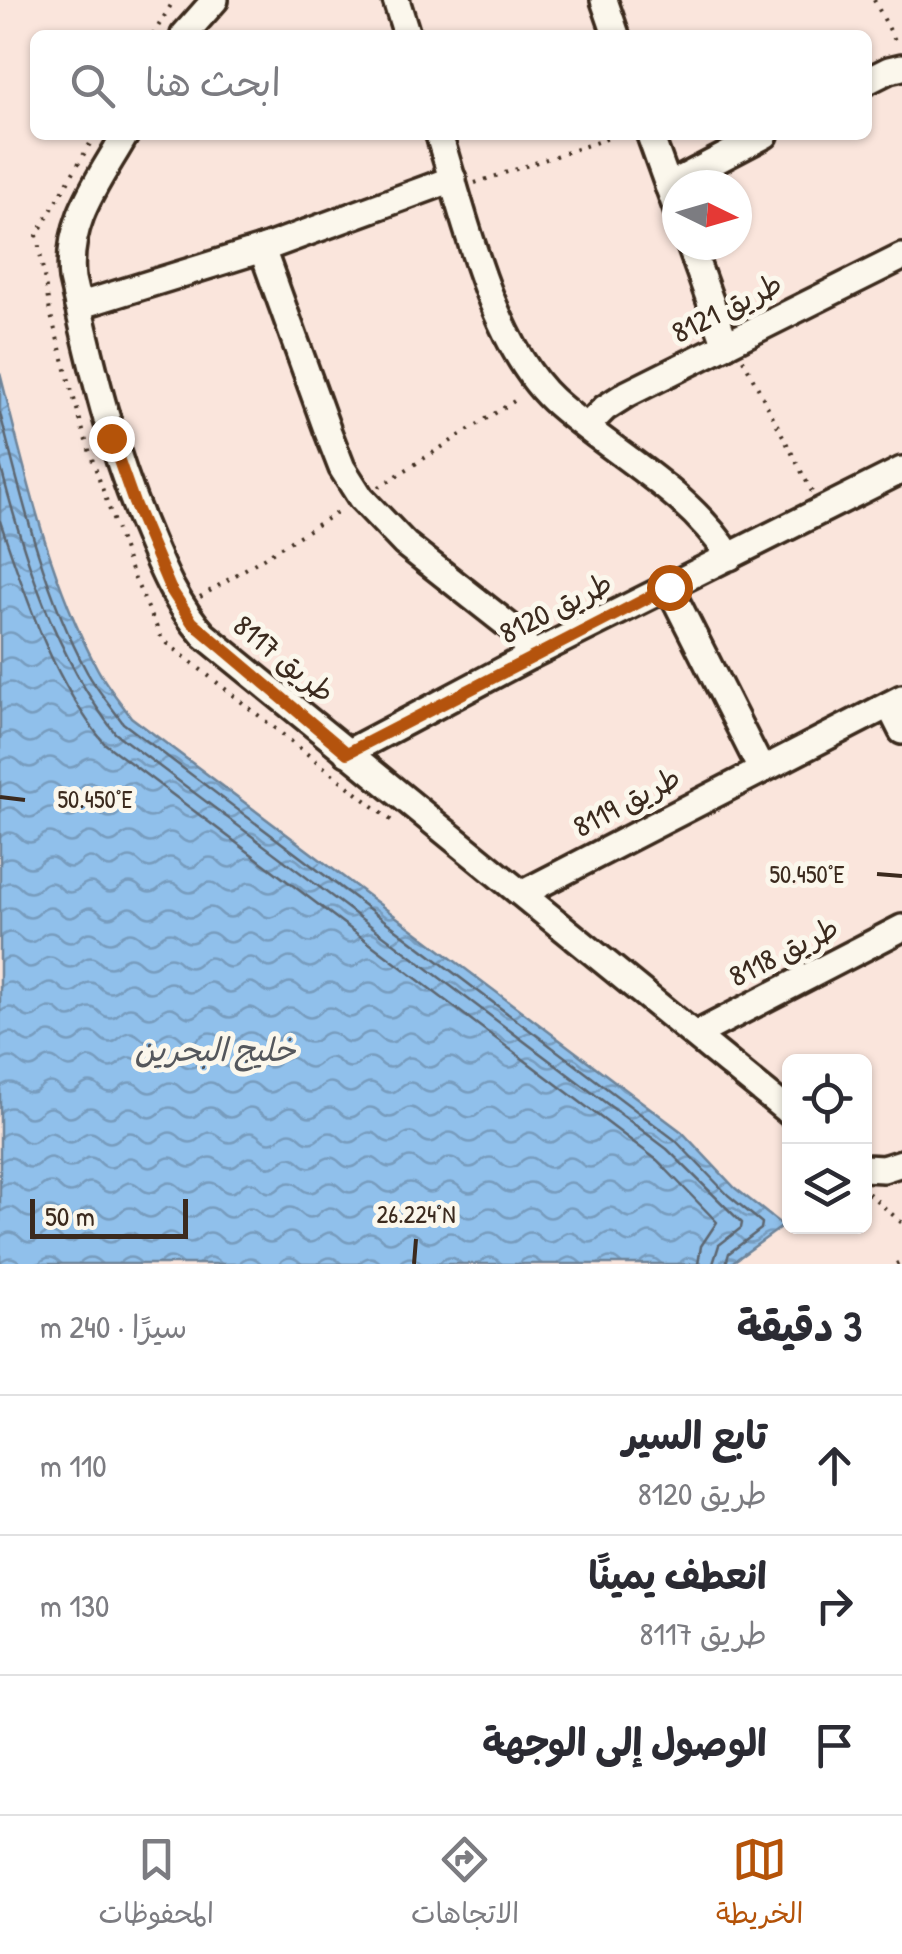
<!DOCTYPE html>
<html lang="ar">
<meta charset="utf-8">
<style>
:root{--surface:#fff;--page:#f2f2f3;--text:#2b2b33;--muted:#7c7c81;--line:#e1e1e2;--accent:#b45309}
body{margin:0;font-family:"Patrick Hand","Playpen Sans Arabic",sans-serif;background:var(--page);color:var(--text);direction:rtl}
.controls{position:absolute;right:30px;bottom:30px;display:grid;overflow:hidden;border-radius:15px;box-shadow:0 2px 8px #0004}
.controls button{width:90px;height:90px;display:grid;place-items:center;padding:0;border:0;border-bottom:2px solid var(--line);background:var(--surface);color:var(--text);font:50px sans-serif}
.compass{position:absolute;left:662px;top:170px;width:90px;height:90px;border-radius:50%;background:var(--surface);box-shadow:0 2px 8px #0004;rotate:95deg}
.scale{position:absolute;left:30px;bottom:25px;width:158px;box-sizing:border-box;padding-left:10px;border:5px solid #3b2a1e;border-top:0;font-size:28px;line-height:35px;white-space:nowrap;color:#3b2a1e;-webkit-text-stroke:8px #fbf7ec;paint-order:stroke}
.stop{position:absolute;width:30px;height:30px;margin:-22px;border:8px solid #b45309;border-radius:50%;background:#fff}
.stop.end{background:#b45309;border-color:#fff;box-shadow:0 2px 10px #0008}
.list{margin:0;padding:0;list-style:none}
h2{display:flex;justify-content:space-between;align-items:center;height:130px;margin:0;padding:0 40px;font-size:42px}
h2 small{font-size:32px;font-weight:400;color:var(--muted)}
.list li{display:grid;grid-template-columns:65px 1fr auto;gap:30px;align-items:center;box-sizing:border-box;height:140px;padding:0 40px;border-top:2px solid var(--line)}
.list b{display:block;font-size:38px;white-space:nowrap}
.list p{margin:0;font-size:32px;white-space:nowrap;color:var(--muted)}
.list em{font-size:32px;font-style:normal;color:var(--muted)}
.icon{flex:none;width:55px;height:55px;fill:none;stroke:currentColor;stroke-width:2;stroke-linecap:round;stroke-linejoin:round}
.map{position:relative;flex:none;width:902px;height:1264px;overflow:hidden;direction:ltr}
.search{position:absolute;background:var(--surface);box-shadow:0 2px 8px #0004;left:30px;right:30px;top:30px;height:110px;display:flex;align-items:center;gap:25px;box-sizing:border-box;padding:0 35px;border-radius:15px;color:var(--muted);font-size:38px}
.sheet{height:550px;background:var(--surface)}
nav{display:flex;justify-content:space-around;align-items:center;box-sizing:border-box;height:140px;border-top:2px solid var(--line);background:var(--surface);font-size:28px;color:var(--muted)}
nav a{display:grid;justify-items:center;gap:5px}
nav .on{color:var(--accent)}
.map>svg:first-child{display:block}
.water{fill:url(#water-waves);stroke:#6e8499;stroke-width:2.5}
.lines{fill:none;stroke-linecap:round;stroke-linejoin:round}
.shore{stroke:#5d6670;stroke-width:2.5}
.street-casing{stroke:#3b2a1e;stroke-width:32}
.path{stroke:#3b2a1e;stroke-width:4;stroke-dasharray:2.5 8;stroke-linecap:butt}
.street{stroke:#fbf7ec;stroke-width:25}
.route{stroke:#b45309;stroke-width:12}
.ticks{fill:none;stroke:#3b2a1e;stroke-width:4}
.labels{text-anchor:middle;stroke-width:10;stroke-linejoin:round;paint-order:stroke}
.street-label{font-size:30px;fill:#3b2a1e;stroke:#fbf7ec}
.water-label{font-size:32px;font-style:italic;fill:#54575c;stroke:#fbf7ec}
.ticks-label{font-size:25px;text-anchor:middle;fill:#3b2a1e;stroke:#fbf7ec;stroke-width:10;stroke-linejoin:round;paint-order:stroke}
</style>
<div class="map">
<svg width="902" height="1264" viewBox="0 0 902 1264">
<defs>
<pattern id="water-waves" width="16" height="10" patternUnits="userSpaceOnUse" patternTransform="scale(2.5)"><rect width="16" height="10" fill="#90c0eb"/><path d="M0 5q4-4 8 0t8 0" fill="none" stroke="#779cbe"/></pattern>
</defs>
<rect width="100%" height="100%" fill="#fae5dc"/>
<filter id="ink" filterUnits="userSpaceOnUse"><feTurbulence type="fractalNoise" baseFrequency=".01" numOctaves="2"/><feDisplacementMap in="SourceGraphic" scale="20" xChannelSelector="R" yChannelSelector="G"/><feConvolveMatrix kernelMatrix="1 2 1 2 8 2 1 2 1" color-interpolation-filters="sRGB"/></filter>
<g filter="url(#ink)">
<path class="water" d="M0 373C25 471 48 576 96 666 105 684 119 700 131 717L682 1132 735 1188 783 1226 730 1264H0Z"/>
<g class="lines">
<g class="shore">
<path d="M0 413C22 500 44 592 87 672 97 690 111 706 123 723L675 1140 728 1195 762 1223 761 1229 729 1253 726 1264"/>
<path d="M0 464C24 558 55 655 115 733L667 1149 742 1223 741 1228 719 1245 713 1264"/>
<path d="M0 521C27 600 51 677 104 743L657 1160 717 1222 701 1246 698 1264"/>
</g>
<defs>
<g id="street">
<path d="M396 0 407 35"/>
<path d="M604 0 616 35"/>
<path d="M184 35 215 0"/>
<path d="M867 81 889 70 902 67"/>
<path d="M125 135C97 184 66 221 72 279 92 367 112 453 148 536 163 572 177 605 204 635L790 1113"/>
<path d="M439 135C464 215 492 343 553 400 610 452 688 490 730 557"/>
<path d="M650 135 677 210"/>
<path d="M668 186 765 135"/>
<path d="M690 245 726 345"/>
<path d="M262 249 328 432 342 468 361 498 405 544 518 633 530 656"/>
<path d="M78 306 262 249 453 179"/>
<path d="M587 426 605 408 627 394 902 257"/>
<path d="M669 587 761 769"/>
<path d="M889 705 902 731"/>
<path d="M347 753 530 656 902 470"/>
<path d="M523 893 902 698"/>
<path d="M697 1034 902 928"/>
<path d="M864 1168 883 1169 902 1163"/>
</g>
</defs>
<use href="#street" class="street-casing"/>
<g class="path">
<path d="M874 0 897 44"/>
<path d="M153 35 174 0"/>
<path d="M95 135 37 235 50 312 85 438 129 566 162 639 392 821"/>
<path d="M475 183 618 135"/>
<path d="M743 359 812 492"/>
<path d="M379 487 519 398"/>
<path d="M200 597 341 510"/>
<path d="M868 1193 902 1223"/>
<path d="M896 1264 902 1261"/>
</g>
<use href="#street" class="street"/>
</g>
</g>
<g class="lines" filter="url(#ink)">
<path class="route" d="M111 438 134 503 170 588 192 622 347 753 669 587"/>
</g>
<path class="ticks" d="M0 797 25 800M877 874 902 876M414 1264 416 1239"/>
<g class="labels">
<g class="street-label">
<text transform="translate(727 308) rotate(-27)" y="10">طريق 8121</text>
<text transform="translate(556 608) rotate(-27)" y="10">طريق 8120</text>
<text transform="translate(284 659) rotate(39)" y="10">طريق 8117</text>
<text transform="translate(627 802) rotate(-28)" y="10">طريق 8119</text>
<text transform="translate(784 952) rotate(-27)" y="10">طريق 8118</text>
</g>
<g class="water-label">
<text x="215" y="1061">خليج البحرين</text>
</g>
</g>
<g class="ticks-label">
<text x="95" y="808">50.450°E</text>
<text x="807" y="883">50.450°E</text>
<text x="416" y="1223">26.224°N</text>
</g>
</svg>
<div class="controls">
<button><svg class="icon" aria-label="locate" viewBox="0 0 24 24"><circle cx="12" cy="12" r="6"/><path d="M12 2v4M12 18v4M2 12h4M18 12h4"/></svg></button>
<button><svg class="icon" aria-label="layers" viewBox="0 0 24 24"><path d="M12 4l9 5-9 5-9-5zM3 14l9 5 9-5"/></svg></button>
</div>
<svg class="compass" viewBox="-18 -18 36 36"><path d="M0-13l5 13h-10z" fill="#e53935"/><path d="M0 13l5-13h-10z" fill="#7c7c81"/></svg>
<div class="scale">50 m</div>
<div class="stop" style="left:669px;top:587px"></div>
<div class="stop end" style="left:111px;top:438px"></div>
<div class="search"><svg class="icon" aria-label="search" viewBox="0 0 24 24"><circle cx="10" cy="10" r="6"/><path d="M15 15l6 6"/></svg>ابحث هنا</div>
</div>
<section class="sheet">
<h2>3 دقيقة<small>سيرًا · 240 m</small></h2>
<ul class="list">
<li><svg class="icon" aria-label="ahead" viewBox="0 0 24 24"><path d="M12 20V5M6 11l6-6 6 6"/></svg><div><b>تابع السير</b><p>طريق 8120</p></div><em>110 m</em></li>
<li><svg class="icon" aria-label="right" viewBox="0 0 24 24"><path d="M7 20v-9h11M14 6l5 5-5 5"/></svg><div><b>انعطف يمينًا</b><p>طريق 8117</p></div><em>130 m</em></li>
<li><svg class="icon" aria-label="arrive" viewBox="0 0 24 24"><path d="M6 21V4h12l-3 4 3 4H6"/></svg><div><b>الوصول إلى الوجهة</b></div></li>
</ul>
</section>
<nav>
<a class="on"><svg class="icon" aria-label="map" viewBox="0 0 24 24"><path d="M3 6l6-2 6 2 6-2v14l-6 2-6-2-6 2zM9 4v14M15 6v14"/></svg>الخريطة</a>
<a><svg class="icon" aria-label="directions" viewBox="0 0 24 24"><path d="M12 3l9 9-9 9-9-9zM9 14v-3h6M13 9l2 2-2 2"/></svg>الاتجاهات</a>
<a><svg class="icon" aria-label="saved" viewBox="0 0 24 24"><path d="M7 4h10v16l-5-4-5 4z"/></svg>المحفوظات</a>
</nav>
